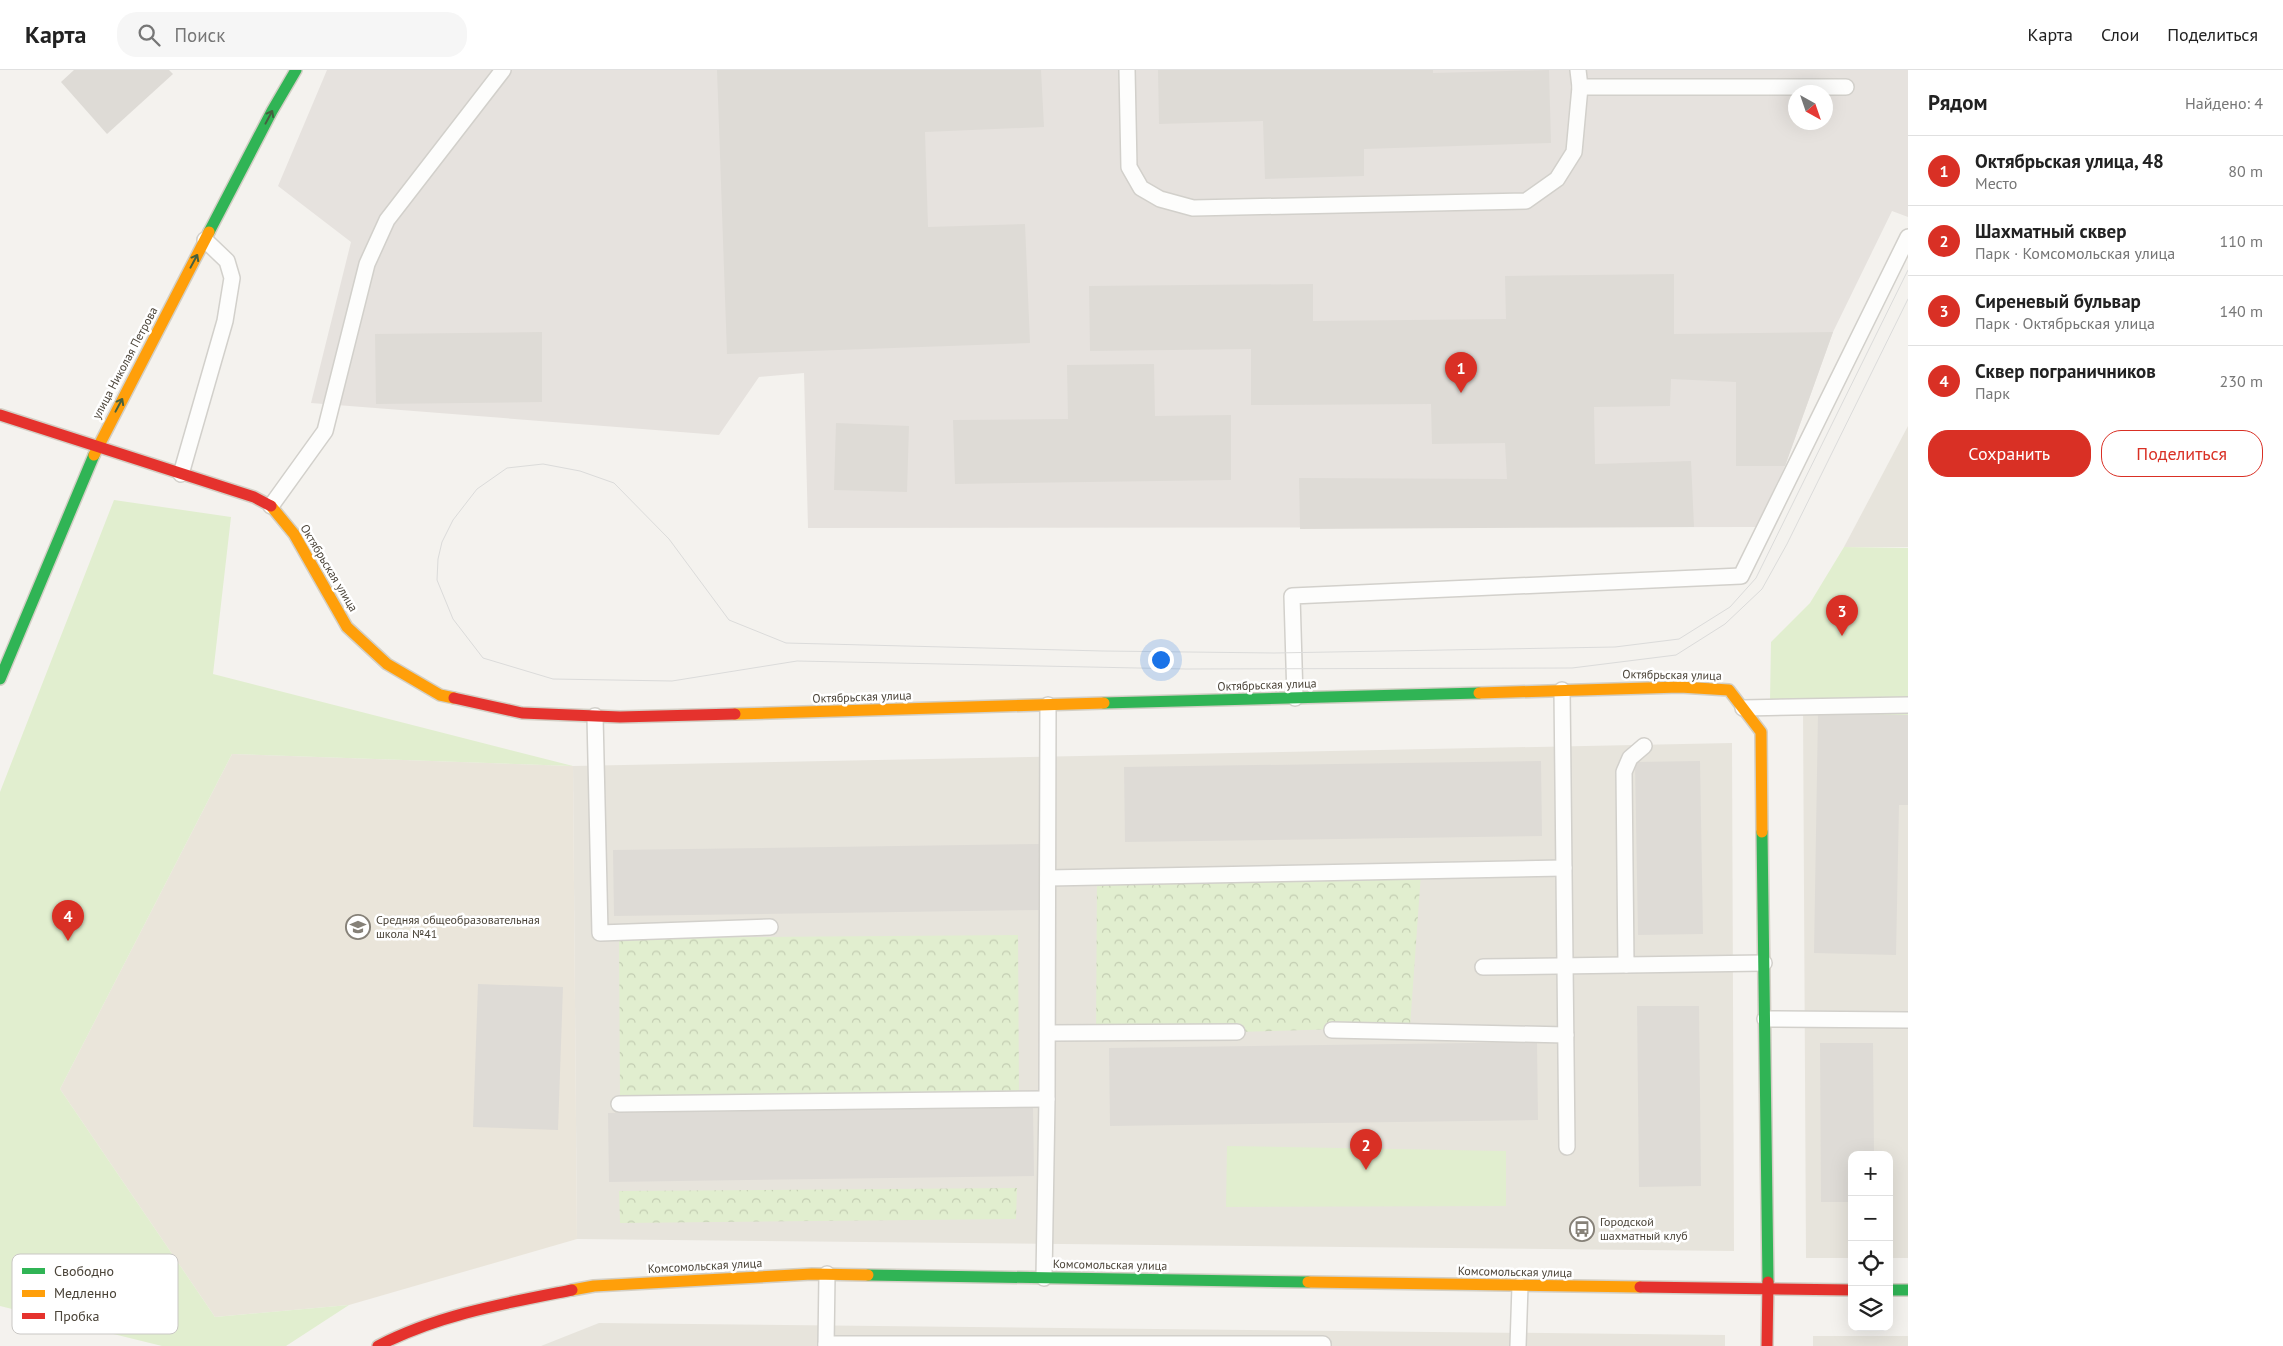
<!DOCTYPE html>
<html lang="ru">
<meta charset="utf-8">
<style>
:root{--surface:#fff;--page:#f6f6f6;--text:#222;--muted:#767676;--line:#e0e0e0;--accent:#d93025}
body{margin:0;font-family:"PT Sans",sans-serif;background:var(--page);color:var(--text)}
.controls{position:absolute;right:15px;bottom:15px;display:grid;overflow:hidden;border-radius:10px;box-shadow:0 5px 20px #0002}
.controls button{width:45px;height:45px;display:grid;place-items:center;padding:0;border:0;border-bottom:1px solid var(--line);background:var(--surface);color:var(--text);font:25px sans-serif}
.compass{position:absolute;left:1788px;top:15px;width:45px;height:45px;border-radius:50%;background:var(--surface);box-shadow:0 5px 20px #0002;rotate:140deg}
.you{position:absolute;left:1160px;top:589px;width:18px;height:18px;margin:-12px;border:4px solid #fff;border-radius:50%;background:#1a73e8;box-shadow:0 0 0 8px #1a73e833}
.badge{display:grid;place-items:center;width:32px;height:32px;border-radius:50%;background:var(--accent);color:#fff;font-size:16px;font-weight:700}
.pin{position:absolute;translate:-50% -41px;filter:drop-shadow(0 1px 2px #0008)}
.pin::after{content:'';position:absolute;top:26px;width:18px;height:15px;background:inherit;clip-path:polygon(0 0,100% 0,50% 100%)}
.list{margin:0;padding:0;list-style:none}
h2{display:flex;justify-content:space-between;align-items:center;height:65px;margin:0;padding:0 20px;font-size:21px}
h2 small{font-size:16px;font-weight:400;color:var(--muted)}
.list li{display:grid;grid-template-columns:32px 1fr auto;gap:15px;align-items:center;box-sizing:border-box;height:70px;padding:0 20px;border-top:1px solid var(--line)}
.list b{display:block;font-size:19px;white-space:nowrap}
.list p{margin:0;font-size:16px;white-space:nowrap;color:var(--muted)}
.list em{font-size:16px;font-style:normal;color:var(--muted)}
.actions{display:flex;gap:10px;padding:15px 20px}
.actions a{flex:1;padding:11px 0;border:1px solid var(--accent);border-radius:20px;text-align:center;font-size:18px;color:var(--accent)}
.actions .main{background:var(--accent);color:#fff}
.icon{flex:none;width:28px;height:28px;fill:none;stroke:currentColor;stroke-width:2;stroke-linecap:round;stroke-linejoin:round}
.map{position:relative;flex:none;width:1908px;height:1276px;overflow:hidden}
header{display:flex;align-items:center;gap:30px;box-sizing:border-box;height:70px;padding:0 25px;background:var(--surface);border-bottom:1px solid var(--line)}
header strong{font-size:24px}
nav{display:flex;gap:28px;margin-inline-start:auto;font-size:18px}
.search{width:350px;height:45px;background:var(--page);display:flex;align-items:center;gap:12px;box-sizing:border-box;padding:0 18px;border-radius:20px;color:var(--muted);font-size:19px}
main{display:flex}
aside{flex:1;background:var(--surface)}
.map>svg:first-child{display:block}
.residential{fill:#e7e4dc}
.industrial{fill:#e6e2de;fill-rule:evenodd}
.education{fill:#eae5da}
.forest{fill:url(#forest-crowns)}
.green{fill:#e1eecf}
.building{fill:#dedbd6}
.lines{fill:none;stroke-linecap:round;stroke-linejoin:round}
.lane-casing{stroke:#d2d0cb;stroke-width:18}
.fast-casing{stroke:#d3cfc5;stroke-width:14}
.slow-casing{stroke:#d3cfc5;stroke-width:14}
.jam-casing{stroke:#d3cfc5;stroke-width:14}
.lane{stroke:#fdfdfc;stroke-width:15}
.fast{stroke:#30b455;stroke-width:11}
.slow{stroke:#ff9f0a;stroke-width:11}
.jam{stroke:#e5322d;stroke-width:11}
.tram{stroke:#dbdbda;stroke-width:1}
.oneway{stroke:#446040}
.labels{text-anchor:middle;stroke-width:5;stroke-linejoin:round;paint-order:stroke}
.street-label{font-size:12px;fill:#4b4439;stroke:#fff}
.poi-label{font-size:12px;fill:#4b4439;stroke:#fff;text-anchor:start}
.key{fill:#fff;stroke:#c9c7c4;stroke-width:1}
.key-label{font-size:14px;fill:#4b4439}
</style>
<header>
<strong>Карта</strong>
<div class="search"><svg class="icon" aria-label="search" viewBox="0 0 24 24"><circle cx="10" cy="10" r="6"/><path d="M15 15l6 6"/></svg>Поиск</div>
<nav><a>Карта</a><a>Слои</a><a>Поделиться</a></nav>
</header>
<main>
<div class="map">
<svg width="1908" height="1276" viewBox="0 0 1908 1276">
<defs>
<pattern id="forest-crowns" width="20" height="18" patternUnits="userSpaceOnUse" patternTransform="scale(1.25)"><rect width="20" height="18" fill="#e1eecf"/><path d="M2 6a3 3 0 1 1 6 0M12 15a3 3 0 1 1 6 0" fill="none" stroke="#c3cdb2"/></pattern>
</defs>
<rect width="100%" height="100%" fill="#f4f2ee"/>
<g class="residential">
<path d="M1908 356V477H1844Z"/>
<path d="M1803 637 1908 649V1188H1889V1085H1852V1188H1806Z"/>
<path d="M1732 673 1734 1181 577 1169 573 696Z"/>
<path d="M599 1253 1725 1265V1276H541Z"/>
<rect x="1813" y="1266" width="95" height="10"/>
</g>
<path class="industrial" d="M327 0H1908V147L1892 141 1833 262 1785 396 1756 457 808 458 804 303 759 307 719 365 311 333 351 172 278 116ZM1796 22H1826V52H1796Z"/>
<path class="education" d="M232 684 573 696 577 1169 349 1235 215 1247 60 1019Z"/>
<g class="forest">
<path d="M1421 803 1410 957 1096 966 1097 806Z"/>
<path d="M1018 865 1019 1025 620 1027 619 868Z"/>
<path d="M1017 1118 1016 1149 620 1153 619 1121Z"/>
</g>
<g class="green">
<path d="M114 430 231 447 213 604 573 696 232 684 60 1019 215 1247 349 1235 286 1276H162L0 1236V722Z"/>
<path d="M1844 477 1908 478V649H1866L1770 631 1771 572 1810 533Z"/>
<path d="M1227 1076 1506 1081V1136L1226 1137Z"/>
</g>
<g class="building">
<path d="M74 0H169L173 4 107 64 61 12Z"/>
<path d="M717 0H1041L1044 57 925 62 928 157 1025 154 1030 273 727 284Z"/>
<path d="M1158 0H1433V3L1549 0 1551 73 1364 79V106L1265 109 1263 51 1159 54Z"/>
<path d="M1674 204V264L1833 262 1785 396H1736V312L1671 309 1670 336 1594 337 1595 394 1691 391 1694 457 1300 459 1299 408 1507 409 1505 373 1432 374 1431 334 1251 335V279L1090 281 1089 216 1313 214V251L1506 249 1505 206Z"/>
<path d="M542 262V332L376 334 375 264Z"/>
<path d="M1154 294 1155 346 1231 345V410L955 414 953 350 1068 349 1067 295Z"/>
<path d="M836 353 909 356 907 422 834 420Z"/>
<path d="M1818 643 1908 645V735H1899L1896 885 1814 883Z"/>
<path d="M1541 691 1542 766 1125 772 1124 697Z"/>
<path d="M1700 691 1703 864 1638 865 1635 692Z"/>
<path d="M1040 774 1041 840 614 846 613 780Z"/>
<path d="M478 914 563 917 558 1060 473 1057Z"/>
<path d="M1637 936H1699L1701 1116 1639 1117Z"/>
<path d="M1537 972 1538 1050 1110 1056 1109 978Z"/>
<path d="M1820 973H1873L1874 1085H1852V1132H1821Z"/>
<path d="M1033 1037 1034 1106 609 1112 608 1043Z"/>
</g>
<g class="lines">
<defs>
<g id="lane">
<path d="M1127 0 1129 97 1141 118 1160 129 1193 138 1526 131 1557 109 1574 82 1580 17"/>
<path d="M1578 0 1580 17H1846"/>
<path d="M181 404 225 251 232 208 227 191 205 170"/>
<path d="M271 436 325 361 367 194 387 150 503 0"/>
<path d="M1562 620 1567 1077"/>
<path d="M1295 628 1292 526 1741 506 1908 167"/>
<path d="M1743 638 1908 635"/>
<path d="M595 646 600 863 770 857"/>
<path d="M1644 676 1630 688 1624 702 1626 895 1764 893"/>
<path d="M1048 808 1564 798"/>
<path d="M1483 897 1626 895"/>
<path d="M1765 949 1908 950"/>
<path d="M1332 960 1566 965"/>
<path d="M1048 963 1237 962"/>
<path d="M619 1034 1047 1029"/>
<path d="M1044 1208 1047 1029 1048 635"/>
<path d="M826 1274H1323V1276"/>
<path d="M826 1276 827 1204"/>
<path d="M1518 1276 1520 1216"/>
</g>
<g id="fast">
<path d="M209 162 272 41 296 0"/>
<path d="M0 609 94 385"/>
<path d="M1104 633 1479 623"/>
<path d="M1762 762 1768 1212"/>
<path d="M868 1205 1308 1212"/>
<path d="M1889 1220H1908"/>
</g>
<g id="slow">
<path d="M94 385 209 162"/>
<path d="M271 436 294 464 347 557 387 594 440 625 454 628"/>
<path d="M1479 623 1680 617 1729 620 1761 662 1762 762"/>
<path d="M735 644 1104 633"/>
<path d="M1308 1212 1640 1217"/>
<path d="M572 1220 594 1216 812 1204 868 1205"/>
</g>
<g id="jam">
<path d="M0 345 254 427 271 436"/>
<path d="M454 628 522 643 620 647 735 644"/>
<path d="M1640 1217 1852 1220"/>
<path d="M378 1276C437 1245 506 1233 572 1220"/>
<path d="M1767 1276 1768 1212"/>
</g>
</defs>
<use href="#lane" class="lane-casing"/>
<use href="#fast" class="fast-casing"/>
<use href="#slow" class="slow-casing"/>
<use href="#jam" class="jam-casing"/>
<use href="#lane" class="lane"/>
<use href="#fast" class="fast"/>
<use href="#slow" class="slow"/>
<use href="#jam" class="jam"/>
<path class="tram" d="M1908 200 1756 508 1730 537 1679 569 1615 577 1274 583 1103 581 786 573 729 550 669 469 614 413 580 401 543 394 507 398 477 419 453 450 442 472 438 489 437 510 453 549 483 588 553 609 672 611 797 591 1186 599 1572 598 1676 585 1725 554 1762 519 1787 474 1908 229"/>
</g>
<defs><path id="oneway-shaft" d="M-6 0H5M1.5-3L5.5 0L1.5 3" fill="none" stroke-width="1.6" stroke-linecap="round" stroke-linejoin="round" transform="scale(1.25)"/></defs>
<g class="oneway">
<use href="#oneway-shaft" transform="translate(269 47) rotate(-62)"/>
<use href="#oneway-shaft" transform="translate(194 191) rotate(-62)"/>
<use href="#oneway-shaft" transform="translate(119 335) rotate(-62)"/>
</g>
<defs>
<symbol id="school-ring" viewBox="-11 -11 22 22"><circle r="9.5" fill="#fff" stroke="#868178" stroke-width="1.5"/><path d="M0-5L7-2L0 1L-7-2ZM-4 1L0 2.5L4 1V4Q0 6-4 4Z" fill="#868178"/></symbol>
<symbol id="bus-ring" viewBox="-11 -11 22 22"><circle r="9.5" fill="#fff" stroke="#868178" stroke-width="1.5"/><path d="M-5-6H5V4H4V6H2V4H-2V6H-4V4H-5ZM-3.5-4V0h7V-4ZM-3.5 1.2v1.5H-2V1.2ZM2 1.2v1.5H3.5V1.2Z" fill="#868178"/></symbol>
</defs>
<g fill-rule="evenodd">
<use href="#school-ring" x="344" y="843" width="28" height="28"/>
<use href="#bus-ring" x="1568" y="1145" width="28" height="28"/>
</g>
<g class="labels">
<g class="street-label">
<text transform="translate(125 293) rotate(-62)" y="4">улица Николая Петрова</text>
<text transform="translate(329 498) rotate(59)" y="4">Октябрьская улица</text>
<text transform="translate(1672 605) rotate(1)" y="4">Октябрьская улица</text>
<text transform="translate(1267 615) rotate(-2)" y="4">Октябрьская улица</text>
<text transform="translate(862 627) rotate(-2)" y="4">Октябрьская улица</text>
<text transform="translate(1110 1195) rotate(1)" y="4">Комсомольская улица</text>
<text transform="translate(705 1196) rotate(-3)" y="4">Комсомольская улица</text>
<text transform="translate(1515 1202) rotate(1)" y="4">Комсомольская улица</text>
</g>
<g class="poi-label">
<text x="376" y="854">Средняя общеобразовательная<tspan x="376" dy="14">школа №41</tspan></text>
<text x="1600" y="1156">Городской<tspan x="1600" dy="14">шахматный клуб</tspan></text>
</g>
</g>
<rect x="12" y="1184" width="166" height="80" rx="8" class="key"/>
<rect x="22" y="1198" width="23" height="6" fill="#30b455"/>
<rect x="22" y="1220" width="23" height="7" fill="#ff9f0a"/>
<rect x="22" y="1243" width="23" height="6" fill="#e5322d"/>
<g class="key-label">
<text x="54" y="1206">Свободно</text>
<text x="54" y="1228">Медленно</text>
<text x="54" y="1251">Пробка</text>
</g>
</svg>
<div class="controls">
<button>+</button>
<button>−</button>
<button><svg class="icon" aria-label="locate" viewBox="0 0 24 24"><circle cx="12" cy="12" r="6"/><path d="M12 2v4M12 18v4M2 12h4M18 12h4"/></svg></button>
<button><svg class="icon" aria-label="layers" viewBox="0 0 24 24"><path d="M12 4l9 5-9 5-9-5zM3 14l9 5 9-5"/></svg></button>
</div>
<svg class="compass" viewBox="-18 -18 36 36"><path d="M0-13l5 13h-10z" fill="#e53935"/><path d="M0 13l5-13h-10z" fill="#767676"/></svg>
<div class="you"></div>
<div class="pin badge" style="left:1461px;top:323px">1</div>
<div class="pin badge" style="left:1366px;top:1100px">2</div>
<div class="pin badge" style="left:1842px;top:566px">3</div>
<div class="pin badge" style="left:68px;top:871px">4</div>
</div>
<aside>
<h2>Рядом<small>Найдено: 4</small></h2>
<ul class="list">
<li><span class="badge">1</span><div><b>Октябрьская улица, 48</b><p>Место</p></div><em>80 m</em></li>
<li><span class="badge">2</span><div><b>Шахматный сквер</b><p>Парк · Комсомольская улица</p></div><em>110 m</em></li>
<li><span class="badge">3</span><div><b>Сиреневый бульвар</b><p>Парк · Октябрьская улица</p></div><em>140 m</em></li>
<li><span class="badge">4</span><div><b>Сквер пограничников</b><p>Парк</p></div><em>230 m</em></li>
</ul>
<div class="actions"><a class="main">Сохранить</a><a>Поделиться</a></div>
</aside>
</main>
